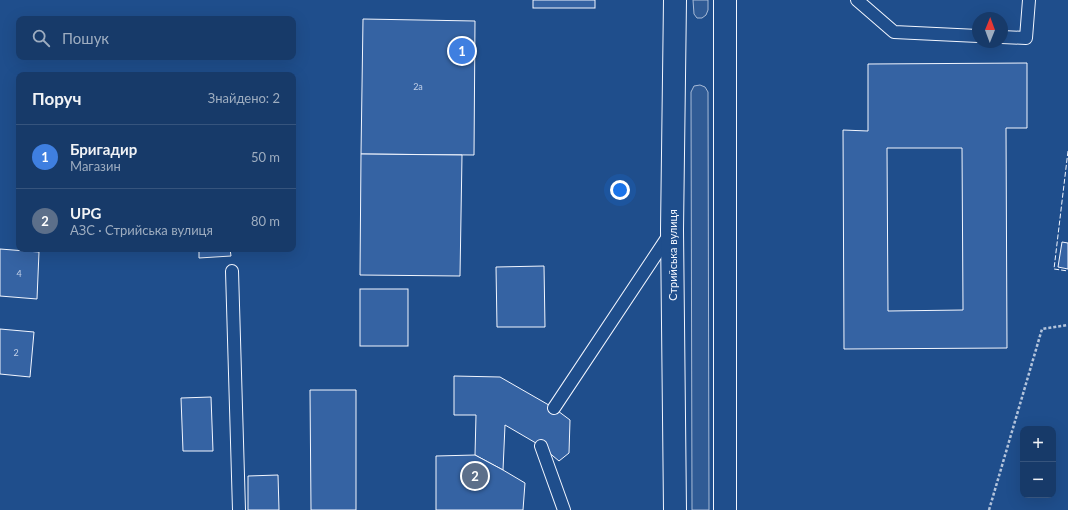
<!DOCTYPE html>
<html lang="uk">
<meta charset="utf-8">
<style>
:root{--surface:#173a69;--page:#20416f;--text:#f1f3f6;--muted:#9eadc0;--line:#36547d;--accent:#ffb74d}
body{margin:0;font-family:Lato,sans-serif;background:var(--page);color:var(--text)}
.controls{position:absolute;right:12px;bottom:12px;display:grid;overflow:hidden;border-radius:8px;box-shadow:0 4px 16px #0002}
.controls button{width:36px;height:36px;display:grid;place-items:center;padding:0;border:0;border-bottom:1px solid var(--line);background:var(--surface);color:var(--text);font:20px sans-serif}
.compass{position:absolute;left:972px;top:12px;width:36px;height:36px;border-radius:50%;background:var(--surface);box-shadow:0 4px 16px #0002;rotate:1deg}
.you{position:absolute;left:620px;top:190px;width:14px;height:14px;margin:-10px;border:3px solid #fff;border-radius:50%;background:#1a73e8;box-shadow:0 0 0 6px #1a73e833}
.badge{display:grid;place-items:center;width:26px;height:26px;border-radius:50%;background:var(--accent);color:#fff;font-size:13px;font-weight:700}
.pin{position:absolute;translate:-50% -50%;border:2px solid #fff;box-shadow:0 1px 4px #0006}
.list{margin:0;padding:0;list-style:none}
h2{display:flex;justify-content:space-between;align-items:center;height:52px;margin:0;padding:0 16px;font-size:17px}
h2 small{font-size:13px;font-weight:400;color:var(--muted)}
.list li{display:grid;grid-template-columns:26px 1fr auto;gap:12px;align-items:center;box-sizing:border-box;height:64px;padding:0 16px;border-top:1px solid var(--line)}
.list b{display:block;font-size:15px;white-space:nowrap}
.list p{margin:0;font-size:13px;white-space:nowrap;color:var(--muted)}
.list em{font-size:13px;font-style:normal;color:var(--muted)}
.icon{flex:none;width:22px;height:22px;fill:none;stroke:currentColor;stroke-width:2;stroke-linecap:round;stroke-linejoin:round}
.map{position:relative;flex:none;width:1068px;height:510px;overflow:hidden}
.search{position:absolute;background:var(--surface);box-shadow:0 4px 16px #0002;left:16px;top:16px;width:280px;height:44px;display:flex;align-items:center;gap:10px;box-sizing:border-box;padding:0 14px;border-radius:8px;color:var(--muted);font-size:15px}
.panel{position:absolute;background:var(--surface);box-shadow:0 4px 16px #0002;left:16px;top:72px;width:280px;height:180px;border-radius:8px}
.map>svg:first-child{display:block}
.built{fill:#305b95;stroke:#a8bbd7}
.building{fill:#3563a3;stroke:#f2f6ff;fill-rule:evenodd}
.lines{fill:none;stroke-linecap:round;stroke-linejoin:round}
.service-casing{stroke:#f2f6ff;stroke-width:14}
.trunk-casing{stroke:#f2f6ff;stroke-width:24}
.path{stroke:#b3c4dc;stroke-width:2.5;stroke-dasharray:3 2;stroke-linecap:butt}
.service{stroke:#1f4e8c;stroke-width:12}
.trunk{stroke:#1f4e8c;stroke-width:22}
.fence{stroke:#f2f6ff;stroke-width:1;stroke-dasharray:5 2;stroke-linecap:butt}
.labels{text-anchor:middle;stroke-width:3;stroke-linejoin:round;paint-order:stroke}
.number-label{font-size:9px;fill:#c3d1e8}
.street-label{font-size:11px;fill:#f2f6ff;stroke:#1f4e8c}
</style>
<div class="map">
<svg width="1068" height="510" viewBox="0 0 1068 510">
<rect width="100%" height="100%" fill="#1f4e8c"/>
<g class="built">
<path d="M693 0H708V10L706 15 702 18H697L694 14Z"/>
<path d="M700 85 705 87 708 92 709 510H692L691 92 694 86Z"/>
</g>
<g class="building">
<rect x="533" y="0" width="62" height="8"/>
<path d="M363 19 475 21 474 155 361 154Z"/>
<path d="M1027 63V128H1006L1007 348 844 349 843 130 868 131V64ZM887 148H962L963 310 888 311Z"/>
<path d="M361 154 462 155 460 276 360 275Z"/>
<path d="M1062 242 1068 243V269L1058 267Z"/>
<path d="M0 249 39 252 37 299 0 296Z"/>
<path d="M199 249H230L231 256 199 258Z"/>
<path d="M544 266 545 327H497L496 267Z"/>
<rect x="360" y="289" width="48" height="57"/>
<path d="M0 329 34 332 30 377 0 374Z"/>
<path d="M454 376 500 377 554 408 570 420 569 453 559 461 541 446 505 425 503 470 475 455 476 415H454Z"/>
<path d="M310 390H356V510H311Z"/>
<path d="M211 397 213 451H183L181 398Z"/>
<path d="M475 455 503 470 525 483 523 510H436V456Z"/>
<path d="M278 475 279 510H248V476Z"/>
</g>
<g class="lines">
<defs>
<g id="service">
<path d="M857 0 894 32 978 36"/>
<path d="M1002 37 1026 38 1029 0"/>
<path d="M232 271 239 510"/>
<path d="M554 408 669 235"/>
<path d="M541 446 564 510"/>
</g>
<g id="trunk">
<path d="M675 510 672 230 675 0"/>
<path d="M725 510V0"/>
</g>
</defs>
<use href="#service" class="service-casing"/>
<use href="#trunk" class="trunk-casing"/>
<path class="path" d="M989 510 1042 329 1068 325"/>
<use href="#service" class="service"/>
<use href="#trunk" class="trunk"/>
<path class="fence" d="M1068 151 1054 269 1068 271"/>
</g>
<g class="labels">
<g class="number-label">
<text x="418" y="90">2а</text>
<text x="19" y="277">4</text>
<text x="16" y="356">2</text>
</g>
<g class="street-label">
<text transform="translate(673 255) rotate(-90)" y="4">Стрийська вулиця</text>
</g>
</g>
</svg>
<div class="controls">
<button>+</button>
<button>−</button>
</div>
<svg class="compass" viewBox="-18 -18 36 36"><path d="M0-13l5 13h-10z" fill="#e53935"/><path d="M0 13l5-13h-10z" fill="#9eadc0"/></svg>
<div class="you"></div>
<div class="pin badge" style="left:462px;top:51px;background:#3f7fe0">1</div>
<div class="pin badge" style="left:475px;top:476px;background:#5c6f8a">2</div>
<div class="search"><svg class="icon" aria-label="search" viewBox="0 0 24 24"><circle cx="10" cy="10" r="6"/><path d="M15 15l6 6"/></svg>Пошук</div>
<section class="panel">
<h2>Поруч<small>Знайдено: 2</small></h2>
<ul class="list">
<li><span class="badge" style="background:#3f7fe0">1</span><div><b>Бригадир</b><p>Магазин</p></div><em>50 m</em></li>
<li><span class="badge" style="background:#5c6f8a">2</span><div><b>UPG</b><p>АЗС · Стрийська вулиця</p></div><em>80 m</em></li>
</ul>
</section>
</div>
